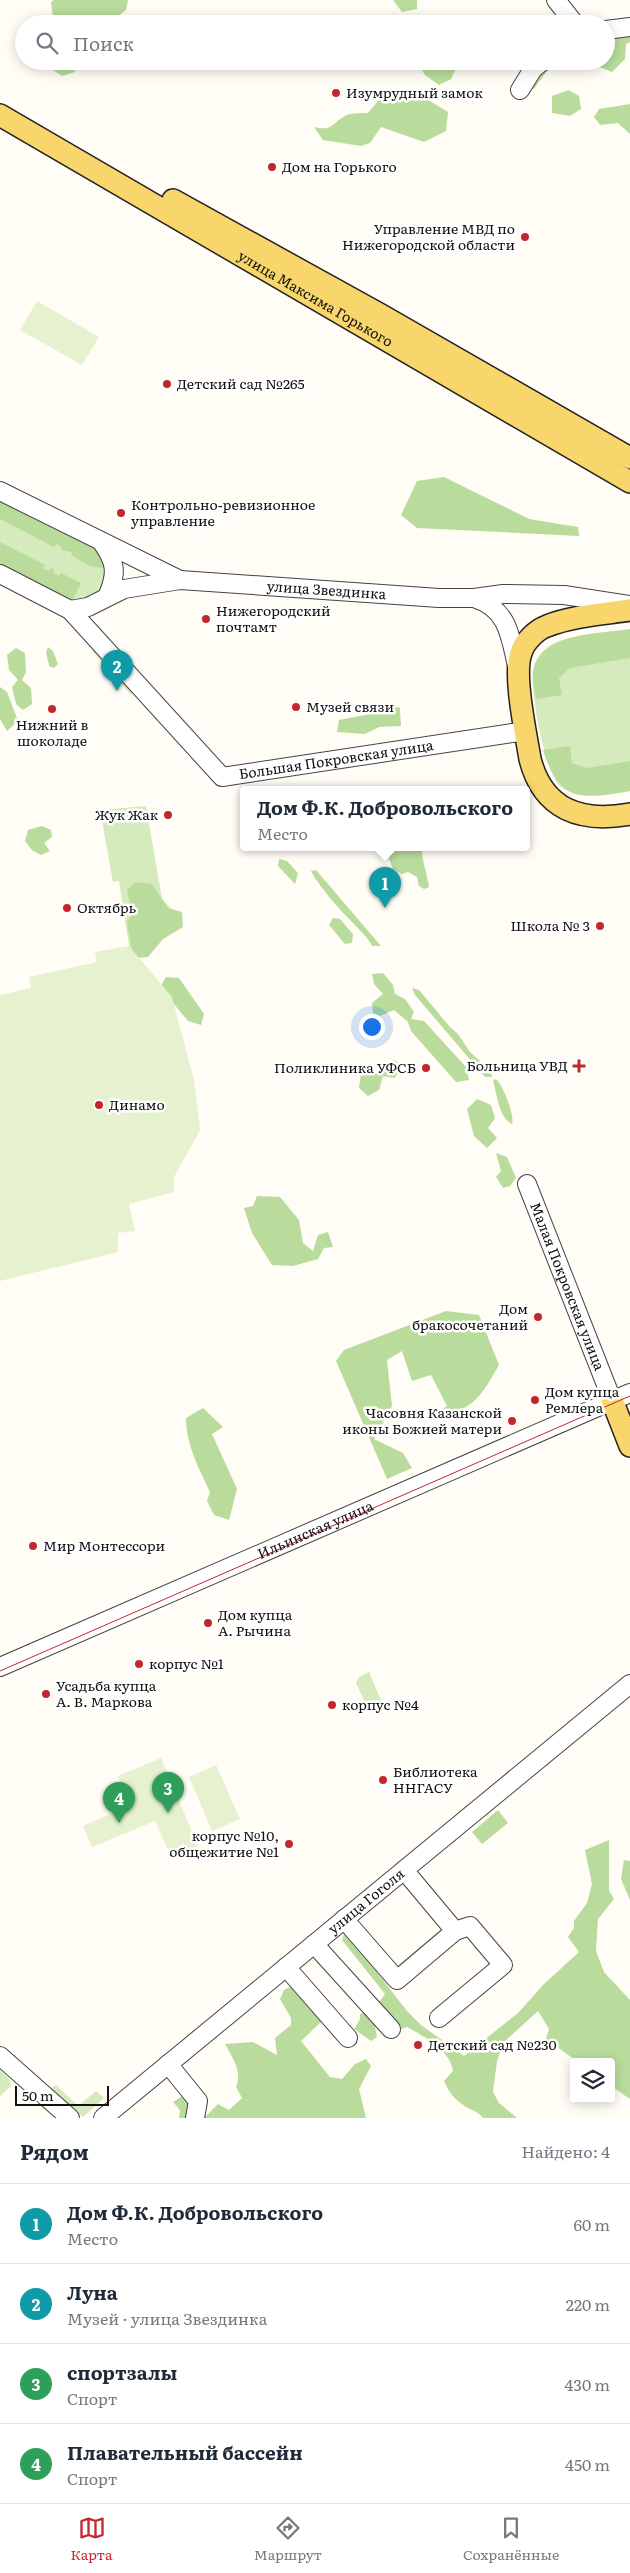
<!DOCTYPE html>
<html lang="ru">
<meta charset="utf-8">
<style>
:root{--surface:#fff;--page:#f6f6f7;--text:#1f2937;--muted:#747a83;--line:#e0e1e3;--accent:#c4262e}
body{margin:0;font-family:Literata,serif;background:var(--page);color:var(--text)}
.controls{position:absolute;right:15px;bottom:15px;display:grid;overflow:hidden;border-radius:5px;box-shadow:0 2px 12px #0003}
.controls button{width:45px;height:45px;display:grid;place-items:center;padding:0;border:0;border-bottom:1px solid var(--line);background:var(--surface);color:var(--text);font:25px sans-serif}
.scale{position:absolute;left:15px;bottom:12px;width:94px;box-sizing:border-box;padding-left:5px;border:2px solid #111;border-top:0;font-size:14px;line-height:18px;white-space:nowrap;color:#111;-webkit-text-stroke:4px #fff;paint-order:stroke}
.you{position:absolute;left:371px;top:1026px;width:18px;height:18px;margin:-12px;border:4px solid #fff;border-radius:50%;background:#1a73e8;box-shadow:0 0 0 8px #1a73e833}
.badge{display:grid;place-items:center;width:32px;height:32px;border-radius:50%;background:var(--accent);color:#fff;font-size:16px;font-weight:700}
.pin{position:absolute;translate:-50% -41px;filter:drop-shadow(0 1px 2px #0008)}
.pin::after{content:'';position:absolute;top:26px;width:18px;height:15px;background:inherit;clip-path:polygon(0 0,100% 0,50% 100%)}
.popup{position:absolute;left:240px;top:786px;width:290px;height:65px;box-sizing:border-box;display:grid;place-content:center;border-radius:5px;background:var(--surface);filter:drop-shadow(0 1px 4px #0005);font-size:16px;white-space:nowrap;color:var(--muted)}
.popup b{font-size:19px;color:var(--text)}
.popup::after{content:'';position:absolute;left:50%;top:100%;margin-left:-10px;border:10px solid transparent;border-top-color:var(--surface)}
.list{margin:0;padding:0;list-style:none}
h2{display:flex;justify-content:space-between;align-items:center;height:65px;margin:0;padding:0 20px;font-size:21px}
h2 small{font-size:16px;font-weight:400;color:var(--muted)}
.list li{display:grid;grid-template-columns:32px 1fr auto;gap:15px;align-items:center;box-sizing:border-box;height:80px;padding:0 20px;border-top:1px solid var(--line)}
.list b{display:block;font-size:19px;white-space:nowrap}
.list p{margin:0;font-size:16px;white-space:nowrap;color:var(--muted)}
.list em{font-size:16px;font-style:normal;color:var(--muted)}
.icon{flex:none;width:28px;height:28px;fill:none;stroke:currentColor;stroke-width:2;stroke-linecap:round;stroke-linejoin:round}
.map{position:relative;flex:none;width:630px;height:2118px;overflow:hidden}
.search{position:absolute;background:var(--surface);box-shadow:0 2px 12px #0003;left:15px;right:15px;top:15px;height:55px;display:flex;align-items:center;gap:12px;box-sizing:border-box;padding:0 18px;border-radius:28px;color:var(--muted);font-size:19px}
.sheet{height:385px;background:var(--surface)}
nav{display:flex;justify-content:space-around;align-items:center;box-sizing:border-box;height:70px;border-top:1px solid var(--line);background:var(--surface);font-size:14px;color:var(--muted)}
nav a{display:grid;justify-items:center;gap:2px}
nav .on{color:var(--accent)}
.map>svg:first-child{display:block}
.green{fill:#d5ebbd}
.forest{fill:#b9dc9c}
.pitch{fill:#e6f2cf}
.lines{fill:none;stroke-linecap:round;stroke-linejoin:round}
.minor-casing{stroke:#444;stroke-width:20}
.major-casing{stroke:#222;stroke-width:24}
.minor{stroke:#fff;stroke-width:18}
.major{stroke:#f9d66b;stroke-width:21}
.tram{stroke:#c4262e;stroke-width:1}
.poi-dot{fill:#c4262e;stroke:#fff;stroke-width:2}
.labels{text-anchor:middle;stroke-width:5;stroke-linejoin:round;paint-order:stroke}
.poi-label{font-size:14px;fill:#111;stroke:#fff;text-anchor:start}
.street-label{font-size:14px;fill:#111;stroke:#fff}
</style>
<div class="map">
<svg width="630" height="2118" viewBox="0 0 630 2118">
<rect width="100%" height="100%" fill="#fffdf5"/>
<g class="green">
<path d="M0 498 109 569 100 593 76 603 0 567Z"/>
<path d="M630 629V791C607 795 580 802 560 786 545 774 529 687 533 669 535 660 541 652 548 647 564 634 609 633 630 629Z"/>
<path d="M95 648 132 690 131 695 92 651Z"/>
<path d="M146 806 162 899 180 918 140 957 129 946 119 881 113 882 100 810Z"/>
<path d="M369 1672 384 1707 374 1712 368 1709 356 1683 359 1677Z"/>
<path d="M0 2070 9 2079 11 2086 0 2096Z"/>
<path d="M56 2085 78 2106 96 2091 104 2098 83 2117 51 2088Z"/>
</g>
<g class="forest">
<path d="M54 0H128L126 10 108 24H61L53 17 51 2Z"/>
<path d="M393 0H417V9L402 12Z"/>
<path d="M630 25V42L626 44 625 59 612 72 600 67 602 61H606V34Z"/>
<path d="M45 61H75V72L62 76 45 65Z"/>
<path d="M423 61H458L459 62 451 79 439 85 425 75 420 67Z"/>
<path d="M530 61H564L547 71 534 89 526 88Z"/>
<path d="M412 90 448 112 446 131 424 142 381 127 370 143 361 146 323 140 314 127C334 132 333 121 347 115 353 113 362 113 368 113L384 94Z"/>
<path d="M569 90 579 96 581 109 570 116 552 113V96Z"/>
<path d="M630 104V134L618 123 600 125 594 117 599 109Z"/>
<path d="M444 477 529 519 578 527 579 536 417 528 401 515 417 481Z"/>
<path d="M0 498 99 548 109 569 90 566 71 555 72 552 60 550 62 547 56 544 54 547 0 519Z"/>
<path d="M0 542 45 565 43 568 49 571 51 568 55 570 53 573 60 576 61 573 81 583 72 602 0 567Z"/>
<path d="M630 629V658L570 668 559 678 562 695 536 699C535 690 531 677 534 668 544 632 600 634 630 629Z"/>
<path d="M48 647 53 651 58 664 54 668 49 666 46 652Z"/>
<path d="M16 648 25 653 26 672 22 680 31 688 32 704 23 710 16 704 12 687 18 680 9 670 7 655Z"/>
<path d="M0 687 7 692 18 721 7 731 0 719Z"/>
<path d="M397 707 400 708 401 726 379 727 365 734 337 732 339 720 391 710Z"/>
<path d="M570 746 572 763 587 768 630 761V791C580 799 560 803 543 750Z"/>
<path d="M42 826 51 830 52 837 44 843 50 851 41 855 32 850 25 841 28 830Z"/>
<path d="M390 847H422C421 858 427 873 429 887L424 889 419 886 417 877 408 872 402 874 393 869 389 859 392 849Z"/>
<path d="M279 859 287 861 298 873 295 884 278 866Z"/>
<path d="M316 870 381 946H372C367 936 362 933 355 925 341 911 320 888 311 871Z"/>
<path d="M136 882 152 884 168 908 182 912 183 927 163 939 148 957 137 958 132 952 127 922 132 915 127 890Z"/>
<path d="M333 918 340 919 353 934 352 943 345 944 329 925Z"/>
<path d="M383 973 393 985 395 994 405 999 414 1012 411 1019 424 1021 466 1067 469 1080 456 1082 411 1031 408 1022 394 1010 380 1016 373 1013 372 1003 383 994 374 984 372 974Z"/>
<path d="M166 977 179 978 204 1014 201 1025 188 1021 160 987Z"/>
<path d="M412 988 419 990 450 1027 458 1034 470 1052 491 1071 492 1077H485C462 1050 439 1023 415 995Z"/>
<path d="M394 1060 402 1065 395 1078 383 1076 379 1090 368 1096 359 1088 361 1073 376 1074 382 1065Z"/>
<path d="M496 1079C503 1085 515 1116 512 1124 499 1118 497 1094 493 1081Z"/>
<path d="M477 1099 491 1105 495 1118 488 1128 497 1138 487 1148 474 1136 467 1109Z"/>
<path d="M496 1153 507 1157 516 1178 510 1186 503 1188 496 1177 501 1171Z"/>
<path d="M257 1196 280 1197 299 1220 303 1243 313 1251 318 1235 328 1232 333 1247 324 1248 318 1259 293 1266 272 1265 252 1233 244 1208 253 1206Z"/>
<path d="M446 1311 479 1315 499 1365C480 1398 472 1413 431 1416L447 1406 431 1375 412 1381 402 1351 387 1360 392 1406 374 1439 403 1453 412 1468 387 1479 336 1361 344 1350Z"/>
<path d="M203 1408 223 1427 212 1434 237 1489 229 1520 214 1515 207 1501 210 1492C199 1468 186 1445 186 1418Z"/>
<path d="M498 1810 508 1823 482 1844 472 1832Z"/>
<path d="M609 1840V1891L614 1899 598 1919 596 1951 604 1972 630 2000V2099L611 2086V2062H578L546 2039 549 2029 538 2011 504 2042 497 2061 493 2092 499 2103 517 2118H483C477 2110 469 2110 462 2104 453 2098 448 2090 444 2081L453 2071C450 2050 425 2037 407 2027L398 2030 384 2022 375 2027 377 2037 371 2041 354 2029 360 2019V2014L374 2010 385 1994 342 1940 345 1931 407 2011 421 2025 464 2056 518 2013 544 1984 579 1952 568 1937 574 1928V1921L587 1903 592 1884 585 1850Z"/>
<path d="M624 1860 630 1861V1900L621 1879Z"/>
<path d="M296 1984 304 2003 322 2021 301 2041 330 2077 342 2079 355 2064 366 2059 371 2066 359 2089 366 2118H179L180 2110 173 2102 187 2093 206 2116 218 2104 229 2110 242 2098 236 2087C243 2072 232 2057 225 2044L253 2042 277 2055 275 2038 291 2025V2018L280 1999 284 1990Z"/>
</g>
<g class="pitch">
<path d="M37 301 99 337 82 365 20 330Z"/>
<path d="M129 946 172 997 194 1080 200 1130 174 1177V1192L129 1204 135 1231 118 1233V1252L0 1281V995L31 988 29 977 97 962 95 952Z"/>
<path d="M161 1758 198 1846 171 1857 155 1821 92 1847 83 1826 130 1805 118 1776Z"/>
<path d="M216 1765 240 1819 212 1831 189 1777Z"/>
</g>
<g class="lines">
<defs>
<g id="minor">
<path d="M556 0 575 24"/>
<path d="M606 30 630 27"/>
<path d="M520 90 533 69 543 61"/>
<path d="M0 491 180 580"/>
<path d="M103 544C116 563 117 573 108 595"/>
<path id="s1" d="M0 574 70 610 222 777 526 731"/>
<path d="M474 598C508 609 510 635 517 666"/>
<path id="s2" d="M70 610 88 607 124 589 180 580 439 598H474L503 594 564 595 630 605"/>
<path id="s3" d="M527 1184 612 1400"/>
<path id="s4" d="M0 1667 630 1393"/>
<path d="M344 1919 397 1980 455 1931 404 1870"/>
<path d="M314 1944 391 2029"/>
<path d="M286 1967 348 2038"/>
<path d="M439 2018 503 1965 470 1926 455 1931"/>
<path d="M0 2056 70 2118"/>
<path d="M168 2064 198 2101 195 2118"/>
<path id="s5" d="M103 2118 630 1684"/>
</g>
<g id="major">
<path id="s6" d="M0 115 630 482"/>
<path d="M173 200 381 315 630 458"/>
<path d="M630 610C603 614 572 616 547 626 536 630 524 642 521 653 513 675 526 734 530 759 543 810 581 823 630 814"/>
<path d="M612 1400 630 1446"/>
</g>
</defs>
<use href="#minor" class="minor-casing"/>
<use href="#major" class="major-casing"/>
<use href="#minor" class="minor"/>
<use href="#major" class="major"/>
<path class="tram" d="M0 1671 630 1396"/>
</g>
<g class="poi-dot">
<circle cx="336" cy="93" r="5"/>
<circle cx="272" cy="167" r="5"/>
<circle cx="525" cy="237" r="5"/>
<circle cx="167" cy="384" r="5"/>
<circle cx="121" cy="513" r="5"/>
<circle cx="206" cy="619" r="5"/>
<circle cx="296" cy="707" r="5"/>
<circle cx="52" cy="709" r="5"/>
<circle cx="168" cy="815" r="5"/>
<circle cx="67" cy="908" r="5"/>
<circle cx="600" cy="926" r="5"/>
<path d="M576.5 1058.5h5v5h5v5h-5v5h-5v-5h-5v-5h5z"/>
<circle cx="426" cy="1068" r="5"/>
<circle cx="99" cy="1105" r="5"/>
<circle cx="538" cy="1317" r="5"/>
<circle cx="535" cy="1400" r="5"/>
<circle cx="512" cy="1421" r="5"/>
<circle cx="33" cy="1546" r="5"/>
<circle cx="208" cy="1623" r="5"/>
<circle cx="139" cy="1664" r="5"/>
<circle cx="46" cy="1694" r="5"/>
<circle cx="332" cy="1705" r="5"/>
<circle cx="383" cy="1780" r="5"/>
<circle cx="289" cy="1844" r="5"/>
<circle cx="418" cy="2045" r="5"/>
</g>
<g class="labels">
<g class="poi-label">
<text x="346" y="98">Изумрудный замок</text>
<text x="282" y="172">Дом на Горького</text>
<text x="515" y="234" text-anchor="end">Управление МВД по<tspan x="515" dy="16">Нижегородской области</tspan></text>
<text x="177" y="389">Детский сад №265</text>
<text x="131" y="510">Контрольно-ревизионное<tspan x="131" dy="16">управление</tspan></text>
<text x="216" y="616">Нижегородский<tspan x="216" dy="16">почтамт</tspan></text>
<text x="306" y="712">Музей связи</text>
<text x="52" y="730" text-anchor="middle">Нижний в<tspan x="52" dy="16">шоколаде</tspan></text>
<text x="158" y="820" text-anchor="end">Жук Жак</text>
<text x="77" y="913">Октябрь</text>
<text x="590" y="931" text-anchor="end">Школа № 3</text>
<text x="568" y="1071" text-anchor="end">Больница УВД</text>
<text x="416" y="1073" text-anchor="end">Поликлиника УФСБ</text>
<text x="109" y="1110">Динамо</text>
<text x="528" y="1314" text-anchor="end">Дом<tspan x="528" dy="16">бракосочетаний</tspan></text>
<text x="545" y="1397">Дом купца<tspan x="545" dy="16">Ремлера</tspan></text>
<text x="502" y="1418" text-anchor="end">Часовня Казанской<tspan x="502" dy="16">иконы Божией матери</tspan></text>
<text x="43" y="1551">Мир Монтессори</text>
<text x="218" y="1620">Дом купца<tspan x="218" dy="16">А. Рычина</tspan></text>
<text x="149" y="1669">корпус №1</text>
<text x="56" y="1691">Усадьба купца<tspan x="56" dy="16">А. В. Маркова</tspan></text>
<text x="342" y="1710">корпус №4</text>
<text x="393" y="1777">Библиотека<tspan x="393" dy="16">ННГАСУ</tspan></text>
<text x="279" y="1841" text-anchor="end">корпус №10,<tspan x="279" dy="16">общежитие №1</tspan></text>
<text x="428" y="2050">Детский сад №230</text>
</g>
<g class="street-label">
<text dy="5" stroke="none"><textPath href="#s6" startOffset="365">улица Максима Горького</textPath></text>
<text dy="5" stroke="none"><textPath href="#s2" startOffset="262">улица Звездинка</textPath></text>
<text dy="5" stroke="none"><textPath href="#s1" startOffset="420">Большая Покровская улица</textPath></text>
<text dy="5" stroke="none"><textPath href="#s3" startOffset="110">Малая Покровская улица</textPath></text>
<text dy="5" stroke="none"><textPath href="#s4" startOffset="344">Ильинская улица</textPath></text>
<text dy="5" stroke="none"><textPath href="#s5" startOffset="341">улица Гоголя</textPath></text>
</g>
</g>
</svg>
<div class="controls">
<button><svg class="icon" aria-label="layers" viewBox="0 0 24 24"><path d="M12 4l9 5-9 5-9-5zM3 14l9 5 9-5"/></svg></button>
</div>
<div class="scale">50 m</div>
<div class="you"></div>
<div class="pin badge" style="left:385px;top:908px;background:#0f9aa8">1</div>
<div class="popup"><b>Дом Ф.К. Добровольского</b>Место</div>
<div class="pin badge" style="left:117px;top:691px;background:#0f9aa8">2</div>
<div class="pin badge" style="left:168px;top:1813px;background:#2e9e5b">3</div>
<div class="pin badge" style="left:119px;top:1823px;background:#2e9e5b">4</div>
<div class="search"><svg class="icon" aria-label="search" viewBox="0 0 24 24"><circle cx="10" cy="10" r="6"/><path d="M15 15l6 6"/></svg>Поиск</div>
</div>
<section class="sheet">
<h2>Рядом<small>Найдено: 4</small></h2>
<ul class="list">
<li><span class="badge" style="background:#0f9aa8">1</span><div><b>Дом Ф.К. Добровольского</b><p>Место</p></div><em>60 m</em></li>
<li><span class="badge" style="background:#0f9aa8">2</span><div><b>Луна</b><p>Музей · улица Звездинка</p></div><em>220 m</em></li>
<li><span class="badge" style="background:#2e9e5b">3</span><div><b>спортзалы</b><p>Спорт</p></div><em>430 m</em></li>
<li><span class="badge" style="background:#2e9e5b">4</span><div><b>Плавательный бассейн</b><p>Спорт</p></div><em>450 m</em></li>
</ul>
</section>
<nav>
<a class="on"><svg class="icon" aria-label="map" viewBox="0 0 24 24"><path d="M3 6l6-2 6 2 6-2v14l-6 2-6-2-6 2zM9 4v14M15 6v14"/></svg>Карта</a>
<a><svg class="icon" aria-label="directions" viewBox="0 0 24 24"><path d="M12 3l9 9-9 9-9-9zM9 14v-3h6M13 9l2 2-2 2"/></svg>Маршрут</a>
<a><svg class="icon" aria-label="saved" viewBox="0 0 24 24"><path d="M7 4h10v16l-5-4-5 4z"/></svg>Сохранённые</a>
</nav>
